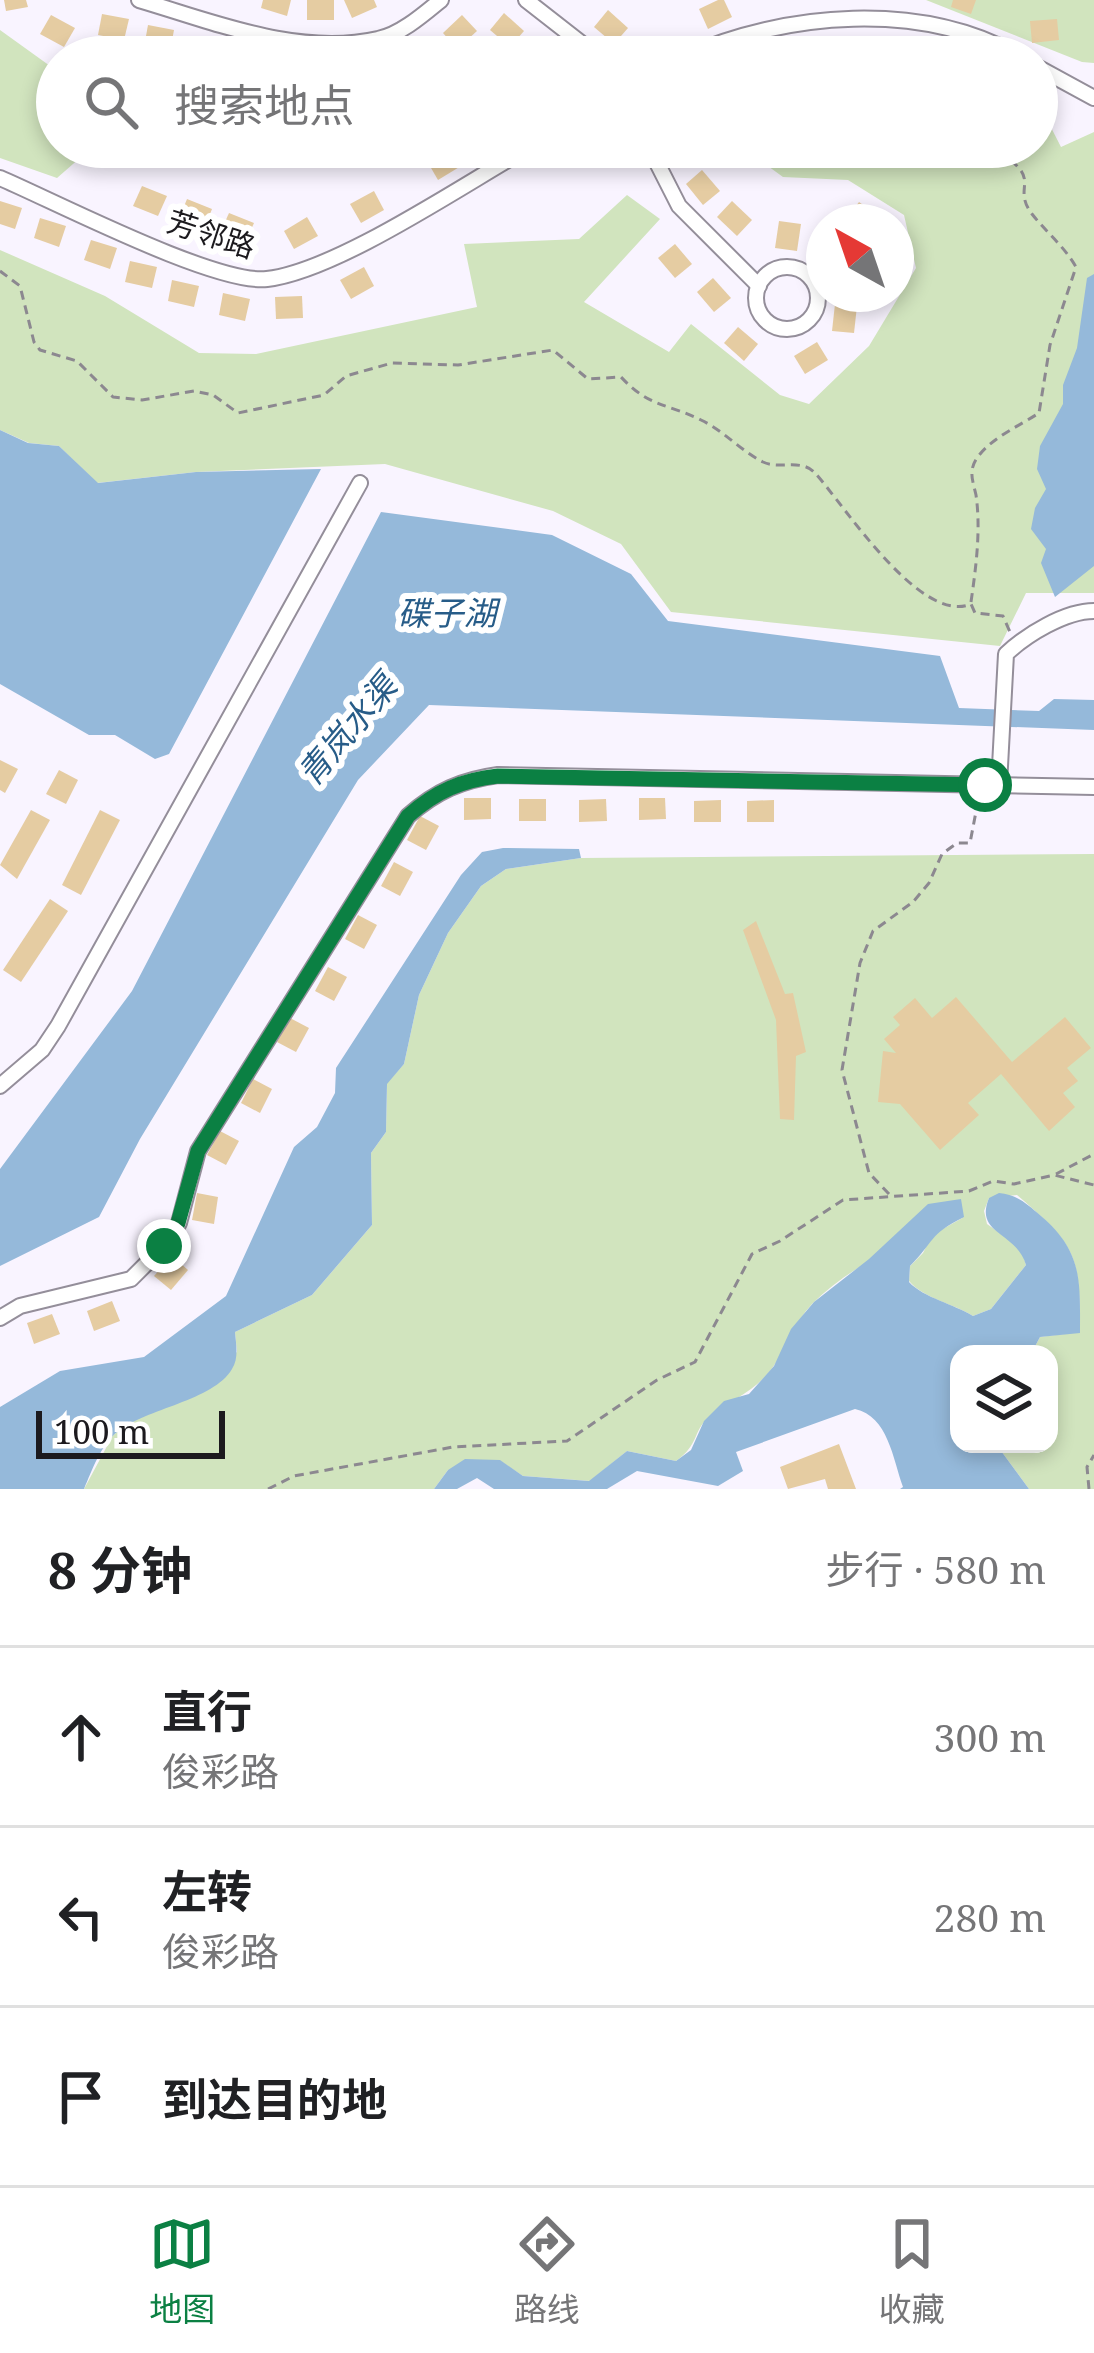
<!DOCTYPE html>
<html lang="zh">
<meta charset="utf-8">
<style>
:root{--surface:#fff;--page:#f2f2f2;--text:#202124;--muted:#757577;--line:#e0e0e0;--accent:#0b8043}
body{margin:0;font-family:"Noto Serif","Noto Sans SC",serif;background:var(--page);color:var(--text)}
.controls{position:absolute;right:36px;bottom:36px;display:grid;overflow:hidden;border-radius:24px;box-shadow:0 6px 18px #0003}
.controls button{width:108px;height:108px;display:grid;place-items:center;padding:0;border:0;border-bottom:3px solid var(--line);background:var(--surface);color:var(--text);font:60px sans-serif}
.compass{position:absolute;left:806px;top:204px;width:108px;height:108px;border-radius:50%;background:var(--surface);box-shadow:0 6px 18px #0003;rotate:320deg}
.scale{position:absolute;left:36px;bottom:30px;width:189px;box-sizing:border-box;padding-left:12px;border:6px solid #1c1a1e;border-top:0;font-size:33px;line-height:42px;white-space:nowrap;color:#1c1a1e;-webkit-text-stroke:9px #fff;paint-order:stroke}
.stop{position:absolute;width:36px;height:36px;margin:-27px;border:9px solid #0b8043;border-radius:50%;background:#fff}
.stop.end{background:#0b8043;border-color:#fff;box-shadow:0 3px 12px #0008}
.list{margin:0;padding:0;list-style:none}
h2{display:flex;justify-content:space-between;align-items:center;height:156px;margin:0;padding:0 48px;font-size:51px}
h2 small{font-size:39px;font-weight:400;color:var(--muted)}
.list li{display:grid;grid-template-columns:78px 1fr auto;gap:36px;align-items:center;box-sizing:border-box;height:180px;padding:0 48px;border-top:3px solid var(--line)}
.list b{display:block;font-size:45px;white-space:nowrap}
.list p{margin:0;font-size:39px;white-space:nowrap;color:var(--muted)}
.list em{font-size:39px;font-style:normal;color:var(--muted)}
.icon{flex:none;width:66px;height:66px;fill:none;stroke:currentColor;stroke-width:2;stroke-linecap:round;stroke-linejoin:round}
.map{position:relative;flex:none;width:1094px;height:1489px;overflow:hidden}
.search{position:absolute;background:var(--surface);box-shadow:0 6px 18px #0003;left:36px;right:36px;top:36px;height:132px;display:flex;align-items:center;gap:30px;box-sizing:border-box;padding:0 42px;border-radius:66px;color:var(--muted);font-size:45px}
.sheet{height:696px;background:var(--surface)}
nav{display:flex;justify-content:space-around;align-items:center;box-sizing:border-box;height:168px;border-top:3px solid var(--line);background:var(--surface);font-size:33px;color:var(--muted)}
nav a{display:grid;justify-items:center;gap:6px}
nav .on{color:var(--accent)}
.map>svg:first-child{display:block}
.green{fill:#d1e4be}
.water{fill:#95b9da}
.building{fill:#e5cca2}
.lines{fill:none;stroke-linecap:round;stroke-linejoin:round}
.minor-casing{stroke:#948e9a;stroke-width:18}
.path{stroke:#8c8890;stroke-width:3;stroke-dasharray:9 6;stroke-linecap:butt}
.minor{stroke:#fff;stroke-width:14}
.route{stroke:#0b8043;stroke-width:15}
.labels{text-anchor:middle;stroke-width:12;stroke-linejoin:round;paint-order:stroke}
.street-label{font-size:30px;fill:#1c1a1e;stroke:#fff}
.water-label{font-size:33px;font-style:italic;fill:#275c88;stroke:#fff}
</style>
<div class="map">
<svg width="1094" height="1489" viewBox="0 0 1094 1489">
<rect width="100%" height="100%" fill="#f9f4ff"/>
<g class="green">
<path d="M926 0H1094V63L1082 62Z"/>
<path d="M0 30 57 71V147H83L81 157 57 178 0 158Z"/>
<path d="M929 39 980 57H793L857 41Z"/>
<path d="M1037 100 1061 147 1094 132V593H1026L1000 646 671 612 621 544 553 511 385 464 196 472 97 483 59 446 29 443 0 430V250L105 296 199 353 256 354 477 307 464 244 579 239 627 195 660 219 584 302 669 352 691 324 780 395 809 404 869 346 916 268 904 215 848 180 783 177 742 147H1037Z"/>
<path d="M1094 854V1489H1029L996 1444H1049V1354H1031L1040 1337 1080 1332C1080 1253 1076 1246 1017 1195L989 1198 984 1211 987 1224 1021 1248 1026 1265 991 1309 973 1316C954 1304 923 1298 909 1281L910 1266 923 1253 932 1235 964 1217C910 1241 855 1261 812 1304 794 1323 788 1346 773 1367 755 1392 731 1399 708 1418 693 1431 699 1445 676 1461L627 1451 590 1481 523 1476 499 1460 448 1470 434 1489H84L113 1435 237 1352 235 1332 312 1295 372 1225 371 1153 386 1132 387 1083 404 1064 419 995 448 933 481 886 506 869 581 858Z"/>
</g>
<g class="water">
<path d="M1094 274V566L1055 597 1041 563 1046 549 1031 529 1035 508 1046 489 1037 469 1040 446 1063 404V385L1077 348 1087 278Z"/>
<path d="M0 430 28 443 59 446 98 483 196 472 321 469 169 754 155 759 115 735H89L0 684Z"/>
<path d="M381 512 552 535 631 574 668 621 940 656 959 708 1039 711 1054 699 1094 700V730L429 705 358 780 140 1139 99 1217 0 1266V1169L132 991Z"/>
<path d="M503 848 579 849 581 858 506 869 481 886 448 933 419 995 404 1064 387 1084 386 1132 371 1153 372 1225 312 1295 235 1332C236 1344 239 1358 232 1369 213 1401 147 1408 117 1432 101 1445 92 1470 84 1489H0V1407L60 1371 144 1357 226 1296 294 1147 317 1127 335 1093 336 1068 461 875 482 852Z"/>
<path d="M999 1193C1018 1195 1027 1204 1041 1216 1083 1252 1080 1281 1080 1333L1040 1337 1031 1354H959V1444H996L1029 1489H900L903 1487C893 1459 888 1416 855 1409L736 1452 743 1471 718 1486 637 1471 607 1489H494L477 1478 457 1489H434L448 1470 465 1459 500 1460 523 1476 589 1481 627 1451 676 1461 691 1450 704 1421 724 1401 749 1394 774 1366 791 1329 814 1302 869 1259 928 1204 961 1199 964 1217C928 1235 935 1241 910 1266L909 1282C924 1298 954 1304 973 1316L991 1309 1026 1265C1016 1231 974 1235 989 1198Z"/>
</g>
<g class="building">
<path d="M4 0H26L28 7 6 11Z"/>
<path d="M263 0H291L287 16 261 8Z"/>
<rect x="307" y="0" width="27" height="20"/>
<path d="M344 0H374L377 7 352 18Z"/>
<path d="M718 0H724L732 17 708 29 699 9Z"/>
<path d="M953 0H976L971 14 951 7Z"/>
<path d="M608 10 628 28 614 44 594 27Z"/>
<path d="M504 13 524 31 510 47 490 30Z"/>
<path d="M102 14 129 19 124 40 98 35Z"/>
<path d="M51 15 75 28 64 47 40 34Z"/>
<path d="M462 15 477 31 457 49 443 33Z"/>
<path d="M1057 19 1059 40 1032 43 1030 21Z"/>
<path d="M148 25 174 30 170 52 144 47Z"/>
<path d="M427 39 436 57H406L403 50Z"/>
<path d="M193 40 220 45 218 57H190Z"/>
<path d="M451 147 461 166 438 180 427 161Z"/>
<path d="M670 147H696L698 150 680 162Z"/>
<path d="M702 170 720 191 703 205 686 184Z"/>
<path d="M142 186 167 196 158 216 133 206Z"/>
<path d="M374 191 384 210 361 223 350 204Z"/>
<path d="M187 199 212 209 204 229 179 219Z"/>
<path d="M0 201 22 208 15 229 0 224Z"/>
<path d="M732 201 752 220 737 236 717 217Z"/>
<path d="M859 202 881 218 877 222 846 219Z"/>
<path d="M229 213 254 223 245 243 220 233Z"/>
<path d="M307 217 318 236 294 249 284 231Z"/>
<path d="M40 218 66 226 59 247 34 238Z"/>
<path d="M779 221 801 224 797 251 775 248Z"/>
<path d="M91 240 117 248 110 269 84 260Z"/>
<path d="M675 244 692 264 675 278 658 258Z"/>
<path d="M130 261 157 267 152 288 125 282Z"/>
<path d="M364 267 374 286 351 299 340 280Z"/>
<path d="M713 278 731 298 714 312 697 292Z"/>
<path d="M172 280 199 286 194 307 168 301Z"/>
<path d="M223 293 250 299 245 321 219 315Z"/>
<path d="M302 296 303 318 276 319 275 297Z"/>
<path d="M835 304 857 306 854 333 832 331Z"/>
<path d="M738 327 758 344 744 361 724 343Z"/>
<path d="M817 342 828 360 805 374 794 356Z"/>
<path d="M0 760 18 769 5 793 0 790Z"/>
<path d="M59 770 78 780 66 804 46 794Z"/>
<path d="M464 798H491V819L464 820Z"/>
<path d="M639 798H665L666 819 639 820Z"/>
<rect x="519" y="799" width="27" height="22"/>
<path d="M606 799 607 821 579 822V800Z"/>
<path d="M721 800V822H694V801Z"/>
<path d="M774 800V822H747V801Z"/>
<path d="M31 810 50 820 17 879 0 865Z"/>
<path d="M100 810 120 820 81 895 62 885Z"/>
<path d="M420 816 439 826 426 850 407 840Z"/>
<path d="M394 862 413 872 400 896 381 886Z"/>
<path d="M50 899 68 911 21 982 3 970Z"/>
<path d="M358 915 377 925 364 949 345 939Z"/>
<path d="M756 921 785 994 793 993 806 1052 796 1056 794 1120 780 1119 776 1020 743 930Z"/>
<path d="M328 967 347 977 334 1001 315 991Z"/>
<path d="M956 997 1012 1062 1065 1017 1091 1048 1067 1068 1078 1081 1063 1093 1075 1107 1049 1131 1001 1074 968 1103 979 1115 940 1150 900 1104 878 1102 883 1051 896 1053 884 1039 900 1025 893 1017 915 998 932 1018Z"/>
<path d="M290 1018 309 1028 296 1052 277 1042Z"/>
<path d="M253 1079 272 1089 260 1113 241 1103Z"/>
<path d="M220 1131 239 1141 226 1165 207 1155Z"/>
<path d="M197 1193 218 1197 214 1224 192 1220Z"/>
<path d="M172 1256 188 1270 171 1290 154 1276Z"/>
<path d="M112 1301 120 1321 94 1331 87 1311Z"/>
<path d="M52 1314 60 1334 34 1344 27 1323Z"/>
<path d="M839 1444 856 1489H828L825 1479 788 1489 780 1467Z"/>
</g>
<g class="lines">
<defs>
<g id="minor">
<path d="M139 0C214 22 298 57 378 39 400 35 424 14 441 0"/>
<path d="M526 0 599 57"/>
<path d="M684 57C785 12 922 0 1020 57"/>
<path d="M1037 67 1094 98"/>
<path d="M649 147 679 206 759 286"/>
<path d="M0 178C54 201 216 285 267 279 337 271 464 184 530 147"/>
<circle cx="787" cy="298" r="31"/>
<path d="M999 785 1006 654C1026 635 1065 611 1094 611"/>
<path d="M0 1086 42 1050 58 1026 360 483"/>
<path d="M0 1318 20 1306 131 1279 164 1246 179 1223 198 1151 408 816C436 791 462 780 498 775L1094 787"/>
</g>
</defs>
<use href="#minor" class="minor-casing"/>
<g class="path">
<path d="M0 271 20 286 34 342 40 350 77 361 113 397 142 400 194 391 213 395 238 413 324 395 346 376 392 363 458 365 553 350 588 379 621 377C650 408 667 403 701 420 724 431 741 451 763 462 780 470 801 458 815 473 845 506 920 625 971 604L975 613 1003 616 1010 632"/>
<path d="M971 602C976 567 981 530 976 495 973 481 968 471 977 458 991 438 1019 426 1039 413L1050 345 1076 267C1064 246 1046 232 1032 214 1009 184 1050 179 988 147"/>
<path d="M1056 1174 1094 1154"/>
<path d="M889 1194 869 1173 842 1070 860 963 873 931 913 902 929 883 942 854 957 843H970L979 796"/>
<path d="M268 1489 294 1476 453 1447 567 1441 657 1380 695 1362 752 1254 780 1241 843 1200 969 1191 993 1181 1014 1184 1054 1175 1094 1185"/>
<path d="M1089 1489 1087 1467 1094 1455"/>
</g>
<use href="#minor" class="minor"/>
</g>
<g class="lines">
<path class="route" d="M164 1246 178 1223 198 1151 408 816C436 791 462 780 498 776L985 785"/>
</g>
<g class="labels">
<g class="street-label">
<text transform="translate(211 235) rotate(18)" y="10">芳邻路</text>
</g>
<g class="water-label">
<text x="447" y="625">碟子湖</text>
<text transform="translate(347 730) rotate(-50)" y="12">青岚水渠</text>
</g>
</g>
</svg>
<div class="controls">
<button><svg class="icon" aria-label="layers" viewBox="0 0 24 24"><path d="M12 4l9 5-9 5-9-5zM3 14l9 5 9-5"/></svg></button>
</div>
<svg class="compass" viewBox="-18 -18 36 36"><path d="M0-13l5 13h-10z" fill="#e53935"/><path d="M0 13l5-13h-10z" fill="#757577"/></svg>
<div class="scale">100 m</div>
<div class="stop" style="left:985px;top:785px"></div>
<div class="stop end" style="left:164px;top:1246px"></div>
<div class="search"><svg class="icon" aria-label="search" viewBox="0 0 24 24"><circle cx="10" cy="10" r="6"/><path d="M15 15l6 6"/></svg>搜索地点</div>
</div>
<section class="sheet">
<h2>8 分钟<small>步行 · 580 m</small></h2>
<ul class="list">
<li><svg class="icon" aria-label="ahead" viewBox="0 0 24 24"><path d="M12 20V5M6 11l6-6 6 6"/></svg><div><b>直行</b><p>俊彩路</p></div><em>300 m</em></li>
<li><svg class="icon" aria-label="left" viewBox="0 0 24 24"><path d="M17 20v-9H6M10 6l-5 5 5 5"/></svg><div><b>左转</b><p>俊彩路</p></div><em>280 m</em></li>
<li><svg class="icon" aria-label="arrive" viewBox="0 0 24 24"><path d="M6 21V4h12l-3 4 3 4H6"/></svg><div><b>到达目的地</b></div></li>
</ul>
</section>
<nav>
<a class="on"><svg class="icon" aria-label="map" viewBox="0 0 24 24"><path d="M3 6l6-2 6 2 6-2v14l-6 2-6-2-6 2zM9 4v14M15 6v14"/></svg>地图</a>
<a><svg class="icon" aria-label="directions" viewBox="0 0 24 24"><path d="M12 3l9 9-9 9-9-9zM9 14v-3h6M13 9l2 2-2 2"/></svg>路线</a>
<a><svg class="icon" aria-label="saved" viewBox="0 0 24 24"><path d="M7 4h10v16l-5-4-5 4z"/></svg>收藏</a>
</nav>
